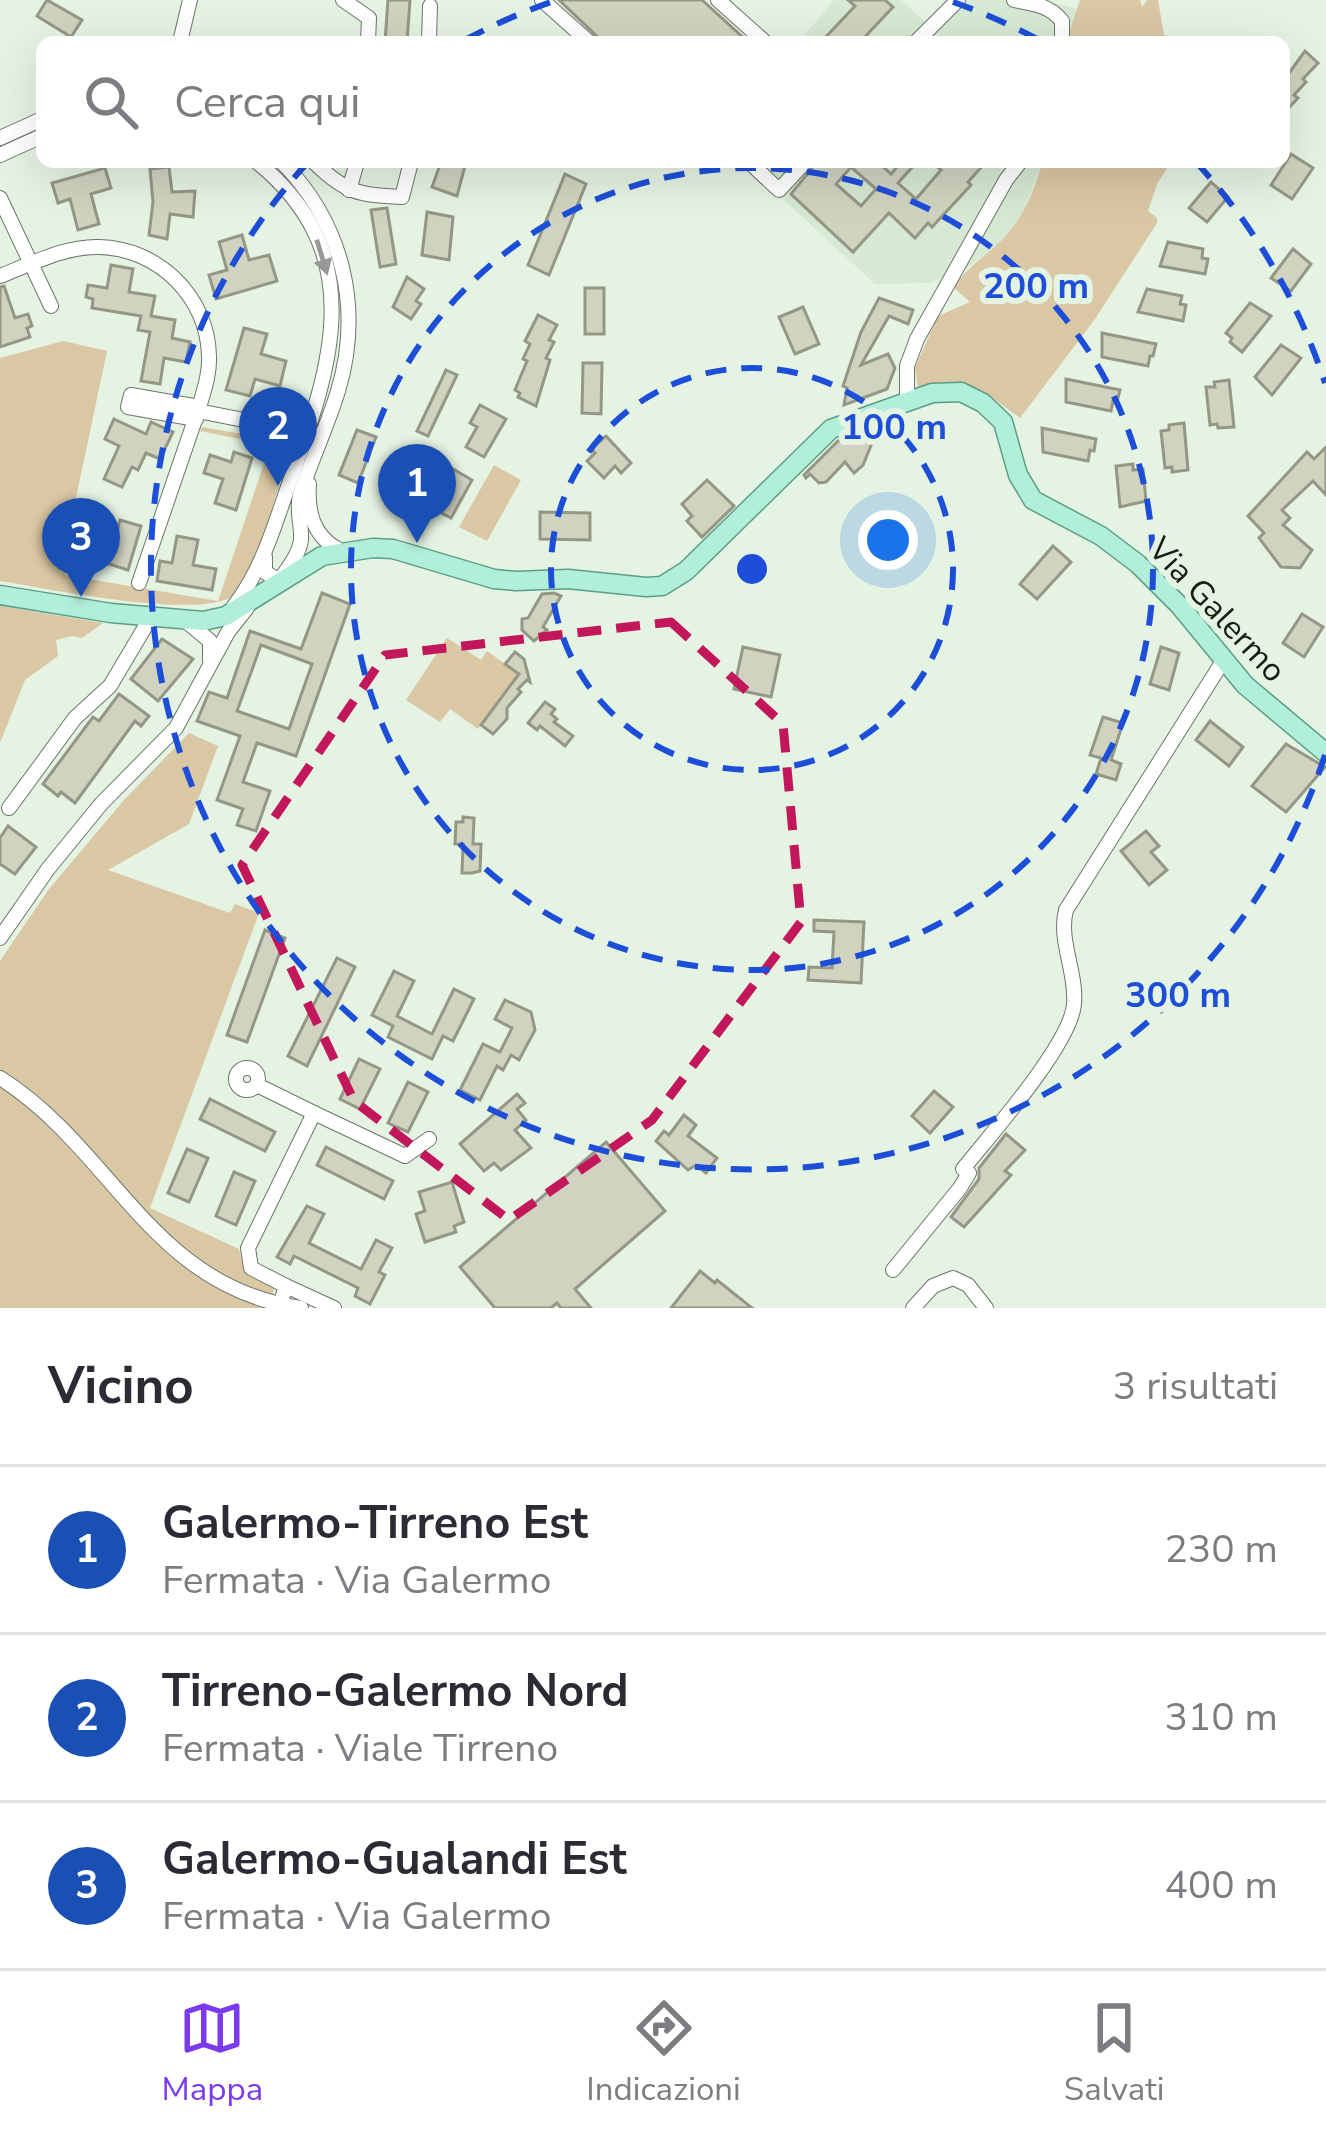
<!DOCTYPE html>
<html lang="it">
<meta charset="utf-8">
<style>
:root{--surface:#fff;--page:#f7f7f7;--text:#2b2b33;--muted:#7c7c81;--line:#e1e1e2;--accent:#7c3aed}
body{margin:0;font-family:"Nunito Sans",sans-serif;background:var(--page);color:var(--text)}
.you{position:absolute;left:888px;top:540px;width:42px;height:42px;margin:-30px;border:9px solid #fff;border-radius:50%;background:#1a73e8;box-shadow:0 0 0 18px #1a73e833}
.badge{display:grid;place-items:center;width:78px;height:78px;border-radius:50%;background:var(--accent);color:#fff;font-size:39px;font-weight:700}
.pin{position:absolute;translate:-50% -99px;filter:drop-shadow(0 3px 6px #0008)}
.pin::after{content:'';position:absolute;top:63px;width:42px;height:36px;background:inherit;clip-path:polygon(0 0,100% 0,50% 100%)}
.list{margin:0;padding:0;list-style:none}
h2{display:flex;justify-content:space-between;align-items:center;height:156px;margin:0;padding:0 48px;font-size:51px}
h2 small{font-size:39px;font-weight:400;color:var(--muted)}
.list li{display:grid;grid-template-columns:78px 1fr auto;gap:36px;align-items:center;box-sizing:border-box;height:168px;padding:0 48px;border-top:3px solid var(--line)}
.list b{display:block;font-size:45px;white-space:nowrap}
.list p{margin:0;font-size:39px;white-space:nowrap;color:var(--muted)}
.list em{font-size:39px;font-style:normal;color:var(--muted)}
.icon{flex:none;width:66px;height:66px;fill:none;stroke:currentColor;stroke-width:2;stroke-linecap:round;stroke-linejoin:round}
.map{position:relative;flex:none;width:1326px;height:1308px;overflow:hidden}
.search{position:absolute;background:var(--surface);box-shadow:0 12px 48px #0002;left:36px;right:36px;top:36px;height:132px;display:flex;align-items:center;gap:30px;box-sizing:border-box;padding:0 42px;border-radius:18px;color:var(--muted);font-size:45px}
.sheet{height:660px;background:var(--surface)}
nav{display:flex;justify-content:space-around;align-items:center;box-sizing:border-box;height:168px;border-top:3px solid var(--line);background:var(--surface);font-size:33px;color:var(--muted)}
nav a{display:grid;justify-items:center;gap:6px}
nav .on{color:var(--accent)}
.map>svg:first-child{display:block}
.built{fill:#d6e9d2}
.green{fill:#dac7a4}
.building{fill:#d1d3c0;stroke:#959785;stroke-width:3;fill-rule:evenodd}
.lines{fill:none;stroke-linecap:round;stroke-linejoin:round}
.minor-casing{stroke:#6a7668;stroke-width:16}
.major-casing{stroke:#5a9e86;stroke-width:21}
.minor{stroke:#fff;stroke-width:14}
.major{stroke:#b1efda;stroke-width:18}
.oneway{fill:#979997}
.marked{fill:none;stroke:#c2185b;stroke-width:9;stroke-dasharray:24 15;stroke-linejoin:round}
.ring{fill:none;stroke:#1d4ed8;stroke-width:6;stroke-dasharray:21 15}
.labels{text-anchor:middle;stroke-width:12;stroke-linejoin:round;paint-order:stroke}
.street-label{font-size:33px;fill:#181c17;stroke:#e5f3e3}
.centre{fill:#1d4ed8;stroke:#e5f3e3;stroke-width:6}
.ring-label{font-size:36px;text-anchor:middle;font-weight:bold;fill:#1d4ed8;stroke:#e5f3e3;stroke-width:12;stroke-linejoin:round;paint-order:stroke}
</style>
<div class="map">
<svg width="1326" height="1308" viewBox="0 0 1326 1308">
<rect width="100%" height="100%" fill="#e5f3e3"/>
<g class="built">
<path d="M834 0H901L926 23 948 0H1041L1077 9 1066 42H799Z"/>
<path d="M743 162H1042L1022 216 1000 243 965 269 928 283 875 284Z"/>
</g>
<g class="green">
<path d="M1080 0H1140L1142 7 1147 0H1158L1164 35 1201 42H1066Z"/>
<path d="M1042 162H1171L1157 184 1148 211 1157 218V223L1095 319 1020 418C982 390 967 375 918 389L915 368 938 316 970 302 954 288C967 266 985 257 1002 240 1024 217 1034 192 1042 162Z"/>
<path d="M63 341 107 351 68 536 65 575 218 601 270 445 200 431 202 427 292 443C279 482 260 561 237 592 212 624 41 587 0 581V358Z"/>
<path d="M494 465 521 480 487 541 459 527Z"/>
<path d="M0 606 103 623 82 638 72 636 56 640 58 656 25 680 0 743Z"/>
<path d="M447 638 481 660 487 651 519 674 478 729 450 709 440 722 406 700Z"/>
<path d="M189 733 218 746 189 824 108 870 230 913 235 904 259 913 150 1208 239 1249 244 1270 274 1287 273 1296C180 1285 108 1163 46 1104 33 1091 16 1082 0 1072V961L49 889 124 800Z"/>
<path d="M0 1084 41 1116 161 1246 210 1283 267 1308H0Z"/>
</g>
<g class="building">
<path d="M47 0 82 20 71 37 37 16Z"/>
<path d="M388 0H410L407 42H385Z"/>
<path d="M559 0H702L748 42H603Z"/>
<path d="M848 0H885L893 7 860 42H821L855 6Z"/>
<path d="M1305 51 1318 63 1303 79 1306 82 1294 95 1298 98 1284 113V80Z"/>
<path d="M1291 154 1313 168 1292 199 1271 185Z"/>
<path d="M441 162H466L457 196 432 187Z"/>
<path d="M817 162H878L891 174 901 162H917L898 183 916 199 941 170 932 162H986L968 182 971 185 932 227 928 223 915 238 889 213 853 252 791 194ZM851 167 876 189 861 206 836 184Z"/>
<path d="M169 167 172 192 195 191 193 217 170 214 167 239 149 235 153 202 150 169Z"/>
<path d="M105 168 111 188 91 194 99 224 78 230 70 199 58 203 52 183Z"/>
<path d="M565 174 586 184 549 275 528 265Z"/>
<path d="M1211 182 1228 197 1207 222 1189 208Z"/>
<path d="M387 208 396 264 380 267 371 210Z"/>
<path d="M427 212 453 217 449 260 422 255Z"/>
<path d="M242 235 249 260 269 255 277 281 216 299 209 275 227 270 219 242Z"/>
<path d="M1168 242 1203 249 1202 258 1208 259 1205 274 1160 266Z"/>
<path d="M1293 249 1311 264 1291 291 1271 278Z"/>
<path d="M111 265 133 269 129 292 155 296 151 316 175 320 172 338 190 342 186 362 164 358 160 384 141 381 150 332 138 330 141 316 92 308 93 299 86 297 88 285 107 288Z"/>
<path d="M407 277 424 289 416 301 421 304 411 319 393 307Z"/>
<path d="M4 286 15 318 28 314 32 326 27 328 30 337 0 347V287Z"/>
<rect x="585" y="288" width="19" height="46"/>
<path d="M1147 289 1182 296 1180 304 1186 305 1183 321 1138 312Z"/>
<path d="M879 298 913 310 908 324 889 316 861 365 888 354 895 368 887 389 844 405 847 388 843 386 861 332Z"/>
<path d="M1250 303 1271 316 1242 352 1230 342 1232 338 1226 333Z"/>
<path d="M803 307 819 344 795 354 779 317Z"/>
<path d="M538 315 557 325 549 340 554 342 546 358 550 360 536 406 518 397 520 393 515 390 527 361 523 359 530 344 525 341Z"/>
<path d="M244 328 267 334 261 354 286 361 280 386 255 379 250 396 226 390Z"/>
<path d="M1102 333 1156 344 1153 356H1150L1148 366 1102 357Z"/>
<path d="M1281 345 1301 358 1272 395 1255 377Z"/>
<path d="M583 363H602L601 414 582 413Z"/>
<path d="M446 370 457 375 428 436 417 431Z"/>
<path d="M1066 379 1120 390 1117 402 1113 401 1111 411 1066 402Z"/>
<path d="M1229 380 1234 427 1218 428 1217 424 1210 425 1206 387H1215L1214 382Z"/>
<path d="M480 405 506 419 484 457 466 447 477 427 470 423Z"/>
<path d="M114 419 146 434 151 422 173 432 160 459 146 453 138 470 132 467 122 487 104 479 119 446 105 439Z"/>
<path d="M1184 423 1188 470 1172 472V467L1165 468 1161 431 1169 430V425Z"/>
<path d="M879 426 863 465 854 473 845 462 826 482 819 483 810 474 806 478 804 475 838 441Z"/>
<path d="M1042 428 1096 439 1094 451 1090 450 1088 461 1043 452Z"/>
<path d="M357 430 376 437 358 483 339 475Z"/>
<path d="M606 436 631 463 621 473 615 466 604 478 587 461 595 453 591 449Z"/>
<path d="M1326 447V495L1313 481 1282 510 1290 518 1283 525 1312 550 1300 568 1281 567 1259 538 1264 533 1248 516 1307 452 1314 459Z"/>
<path d="M234 452 252 458 236 510 215 503 223 479 204 473 210 455 231 462Z"/>
<path d="M1133 464V470L1143 469 1146 501 1120 507 1116 466Z"/>
<path d="M446 465 472 480 451 518 432 508 443 488 435 484Z"/>
<path d="M707 480 734 506 702 537 687 521 692 516 682 504Z"/>
<path d="M540 512 590 513V540L540 539Z"/>
<path d="M120 520 141 526 128 570 106 563 109 553 86 546 93 521 118 528Z"/>
<path d="M177 536 198 540 193 565 216 569 212 590 157 581 160 561 172 563Z"/>
<path d="M1053 546 1071 562 1037 599 1020 584Z"/>
<path d="M322 593 350 604 296 756 257 743 243 782 270 791 256 831 237 825 243 809 217 800 240 736 197 721 209 692 227 698 250 631 301 649ZM261 645 312 664 289 729 237 711Z"/>
<path d="M554 593 561 596 543 627 547 630 534 641 522 630V619L528 618 542 594Z"/>
<path d="M1302 614 1323 627 1304 657 1283 643Z"/>
<path d="M162 639 193 659 158 701 131 679Z"/>
<path d="M743 647 780 655 771 697 734 689Z"/>
<path d="M1161 647 1179 653 1169 690 1150 684Z"/>
<path d="M515 652 524 659 530 682 527 680 518 689 521 692 507 708V719L493 734 481 725 519 674 505 664Z"/>
<path d="M119 694 149 716 141 726 135 721 75 803 61 792 58 796 43 784 93 717 99 721Z"/>
<path d="M545 702 555 709 551 714 557 719 554 722 573 736 565 746 540 726 537 730 528 723Z"/>
<path d="M1103 717 1123 723 1111 760 1121 764 1116 780 1096 774 1101 758 1090 755Z"/>
<path d="M1210 721 1243 747 1229 766 1196 740Z"/>
<path d="M1286 744 1325 767 1286 812 1252 786Z"/>
<path d="M463 817 474 818 473 844H481L480 871 472 873H462L463 844H455L456 822H463Z"/>
<path d="M8 826 36 847 15 874 0 864V838Z"/>
<path d="M1146 831 1159 846 1151 852 1167 870 1149 885 1121 851Z"/>
<path d="M814 920 864 922 861 983 808 980 809 967 832 968 834 932 814 931Z"/>
<path d="M265 930 285 938 247 1042 227 1035Z"/>
<path d="M337 958 355 967 307 1066 288 1056Z"/>
<path d="M394 971 414 981 397 1016 432 1034 454 989 474 999 453 1041 443 1036 432 1059 388 1037 393 1026 372 1015Z"/>
<path d="M505 1000 531 1012 535 1030 519 1060 511 1055 503 1070 497 1066 480 1100 460 1090 483 1044 500 1052 512 1028 495 1019Z"/>
<path d="M359 1059 380 1069 360 1109 340 1099Z"/>
<path d="M408 1082 428 1092 408 1132 388 1123Z"/>
<path d="M934 1091 953 1107 930 1133 912 1116Z"/>
<path d="M517 1094 525 1103 517 1109 526 1120 515 1130 531 1148 501 1170 494 1163 484 1171 460 1144Z"/>
<path d="M210 1099 275 1132 265 1151 200 1119Z"/>
<path d="M684 1115 696 1125 688 1136 717 1158 706 1173 696 1165 688 1170 656 1141 664 1131 669 1135Z"/>
<path d="M1006 1134 1025 1150 1005 1171 1011 1175 964 1227 951 1217 979 1179V1168Z"/>
<path d="M606 1142 665 1211 575 1289 591 1308H561L557 1303 551 1308H495L460 1267Z"/>
<path d="M326 1147 393 1181 384 1199 317 1165Z"/>
<path d="M187 1149 208 1158 189 1202 168 1193Z"/>
<path d="M234 1172 255 1181 236 1225 216 1216Z"/>
<path d="M452 1182 464 1222 454 1226 456 1232 425 1242 416 1214 425 1211 419 1192Z"/>
<path d="M307 1206 324 1214 309 1243 361 1269 376 1240 392 1248 379 1272 385 1275 370 1304 355 1296 358 1288 294 1256 290 1264 277 1257Z"/>
<path d="M700 1271 715 1283 717 1280 752 1308H671Z"/>
</g>
<g class="lines">
<defs>
<g id="minor">
<path d="M343 0 369 18 368 42"/>
<path d="M542 0 589 42"/>
<path d="M718 0 765 42"/>
<path d="M1014 0C1034 4 1049 5 1062 21V42"/>
<path d="M917 41 958 0"/>
<path d="M180 42 190 0"/>
<path d="M429 42 430 6"/>
<path d="M0 138 42 119"/>
<path d="M0 155 42 136"/>
<path d="M314 162C345 193 359 195 402 197L411 162"/>
<path d="M749 162 779 190 805 162"/>
<path d="M349 190 357 162"/>
<path d="M0 198 51 306"/>
<path d="M0 276C31 264 65 246 99 247 158 248 208 297 209 356 210 375 203 393 198 411L315 434"/>
<path d="M907 400V366L917 339 1006 180 1020 162"/>
<path d="M196 419 128 407 131 395 199 407"/>
<path d="M309 484C307 512 313 536 339 550"/>
<path d="M265 557V572L279 581C287 569 299 555 301 540 302 525 296 511 300 495 311 460 327 427 338 391 363 308 343 224 282 162"/>
<path d="M139 583 198 411"/>
<path d="M234 606C262 570 275 524 290 481 332 365 370 254 257 162"/>
<path d="M187 622 210 641V660"/>
<path d="M9 808 75 718 110 686 151 617"/>
<path d="M0 938 48 869 101 804 176 728 228 632 247 608"/>
<circle cx="247" cy="1079" r="11"/>
<path d="M0 1078C114 1150 151 1287 301 1308"/>
<path d="M257 1085 314 1113"/>
<path d="M893 1270 960 1188 969 1173 963 1169C990 1135 1071 1044 1074 1004 1077 973 1058 940 1066 910L1223 661"/>
<path d="M286 1286 334 1308"/>
<path d="M280 1305 286 1286 251 1268 248 1248 314 1113 405 1156 429 1139"/>
<path d="M913 1308 933 1286 953 1278 968 1285 986 1308"/>
</g>
<path id="major" d="M0 595 111 613 203 621 226 616 322 556 373 548 393 549 494 579 516 581 568 579 646 587 662 586 686 571 831 429 932 393 961 392 983 403 1003 422 1018 475 1033 500 1101 536 1138 564 1180 606 1245 685 1326 753"/>
</defs>
<use href="#minor" class="minor-casing"/>
<use href="#major" class="major-casing"/>
<use href="#minor" class="minor"/>
<use href="#major" class="major"/>
</g>
<defs><path id="oneway-solid" d="M-6-.8H1V-3.2L6.5 0L1 3.2V.8H-6Z" transform="scale(3)"/></defs>
<use class="oneway" href="#oneway-solid" transform="translate(322 257) rotate(73)"/>
<path class="marked" d="M671 622 783 724 801 922 652 1120 509 1220 354 1101 242 865 385 655Z"/>
<g class="ring">
<circle cx="752" cy="569" r="201"/>
<circle cx="752" cy="569" r="401"/>
<path d="M1325 755A602 602 0 1 1 308 162M465 40A602 602 0 0 1 551 2M953 2A602 602 0 0 1 1039 40M1196 162A602 602 0 0 1 1325 383"/>
</g>
<g class="labels">
<g class="street-label">
<text transform="translate(1218 609) rotate(47)" y="12">Via Galermo</text>
</g>
</g>
<circle cx="752" cy="569" r="18" class="centre"/>
<g class="ring-label">
<text x="1036" y="298">200 m</text>
<text x="894" y="439">100 m</text>
<text x="1178" y="1007">300 m</text>
</g>
</svg>
<div class="you"></div>
<div class="pin badge" style="left:417px;top:543px;background:#1a4fb4">1</div>
<div class="pin badge" style="left:278px;top:486px;background:#1a4fb4">2</div>
<div class="pin badge" style="left:81px;top:597px;background:#1a4fb4">3</div>
<div class="search"><svg class="icon" aria-label="search" viewBox="0 0 24 24"><circle cx="10" cy="10" r="6"/><path d="M15 15l6 6"/></svg>Cerca qui</div>
</div>
<section class="sheet">
<h2>Vicino<small>3 risultati</small></h2>
<ul class="list">
<li><span class="badge" style="background:#1a4fb4">1</span><div><b>Galermo-Tirreno Est</b><p>Fermata · Via Galermo</p></div><em>230 m</em></li>
<li><span class="badge" style="background:#1a4fb4">2</span><div><b>Tirreno-Galermo Nord</b><p>Fermata · Viale Tirreno</p></div><em>310 m</em></li>
<li><span class="badge" style="background:#1a4fb4">3</span><div><b>Galermo-Gualandi Est</b><p>Fermata · Via Galermo</p></div><em>400 m</em></li>
</ul>
</section>
<nav>
<a class="on"><svg class="icon" aria-label="map" viewBox="0 0 24 24"><path d="M3 6l6-2 6 2 6-2v14l-6 2-6-2-6 2zM9 4v14M15 6v14"/></svg>Mappa</a>
<a><svg class="icon" aria-label="directions" viewBox="0 0 24 24"><path d="M12 3l9 9-9 9-9-9zM9 14v-3h6M13 9l2 2-2 2"/></svg>Indicazioni</a>
<a><svg class="icon" aria-label="saved" viewBox="0 0 24 24"><path d="M7 4h10v16l-5-4-5 4z"/></svg>Salvati</a>
</nav>
